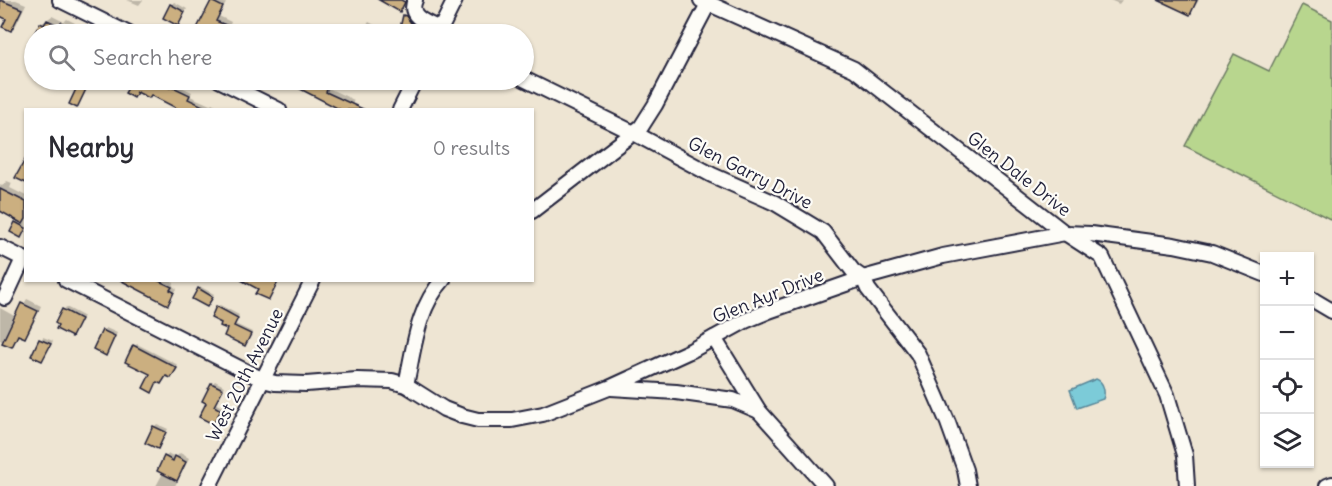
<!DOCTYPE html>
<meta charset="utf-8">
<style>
:root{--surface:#fff;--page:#f7f7f7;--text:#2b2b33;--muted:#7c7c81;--line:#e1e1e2}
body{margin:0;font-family:Delius,sans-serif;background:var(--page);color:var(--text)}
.controls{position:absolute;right:18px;bottom:18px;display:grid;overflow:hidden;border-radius:0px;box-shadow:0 2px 4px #0004}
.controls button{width:54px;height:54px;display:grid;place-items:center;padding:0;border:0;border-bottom:2px solid var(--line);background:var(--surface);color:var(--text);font:30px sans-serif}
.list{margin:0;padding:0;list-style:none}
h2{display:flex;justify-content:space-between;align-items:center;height:78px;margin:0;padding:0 24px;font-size:26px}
h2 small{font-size:20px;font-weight:400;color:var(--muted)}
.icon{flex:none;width:33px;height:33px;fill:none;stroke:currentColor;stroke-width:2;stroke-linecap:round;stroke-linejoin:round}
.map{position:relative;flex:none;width:1332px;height:486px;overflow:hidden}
.search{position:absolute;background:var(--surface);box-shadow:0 2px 4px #0004;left:24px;top:24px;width:510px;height:66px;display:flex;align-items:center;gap:15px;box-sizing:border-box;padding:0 21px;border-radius:33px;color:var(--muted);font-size:22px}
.panel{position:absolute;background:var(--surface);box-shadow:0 2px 4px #0004;left:24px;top:108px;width:510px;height:174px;border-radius:0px}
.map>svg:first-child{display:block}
.green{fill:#b8d68e;stroke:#6d7c64;stroke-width:1.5}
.water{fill:#7ccbd8;stroke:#588799;stroke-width:1.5}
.shadow{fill:#0003}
.building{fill:#cbaf80;stroke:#22223b;stroke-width:1.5}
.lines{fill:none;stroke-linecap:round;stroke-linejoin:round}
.minor-casing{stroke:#22223b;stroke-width:18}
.minor{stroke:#fdfcf7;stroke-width:14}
.labels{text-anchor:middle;stroke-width:4.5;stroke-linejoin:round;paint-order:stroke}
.street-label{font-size:18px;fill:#22223b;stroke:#fdfcf7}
</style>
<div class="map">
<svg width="1332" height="486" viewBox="0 0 1332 486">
<rect width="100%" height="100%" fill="#eee5d3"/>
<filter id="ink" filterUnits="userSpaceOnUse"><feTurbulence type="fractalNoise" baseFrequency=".0167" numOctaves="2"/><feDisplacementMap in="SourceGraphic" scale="12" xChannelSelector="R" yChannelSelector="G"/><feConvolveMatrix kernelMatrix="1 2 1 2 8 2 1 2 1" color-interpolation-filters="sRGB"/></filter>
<g filter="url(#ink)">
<path class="green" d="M1302 5 1332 20V220L1185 146 1234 54 1269 71Z"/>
<path class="water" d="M1096 379C1103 381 1106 392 1103 399L1077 408 1070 390Z"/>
<g class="shadow">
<path d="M0 0H16L26 4 16 25 11 29 8 19 0 15Z"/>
<path d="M127 0H143L139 5Z"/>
<path d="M213 0 226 3 219 16 231 22 228 29 239 34 196 33Z"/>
<path d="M1110 0H1122L1119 4Z"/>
<path d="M1161 0H1199L1190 14Z"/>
<path d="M174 2 187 9 178 24 171 5Z"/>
<path d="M52 16 64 22 67 19 75 23 70 34H36L41 24Z"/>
<path d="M369 22 389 33 388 34H360Z"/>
<path d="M309 27 323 34H304Z"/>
<path d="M350 31 358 34H346Z"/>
<path d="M65 80H85L90 82 77 106 78 88 64 81Z"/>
<path d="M134 80H158L173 86 175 84 192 92 190 96 210 105 212 103 224 110H183L152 94 138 91 136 93H128Z"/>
<path d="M285 80H332L328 88 354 100 351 107 345 110Z"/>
<path d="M7 181 12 183 10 188 26 196V230L20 236 12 232 18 219 0 210V185L2 186Z"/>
<path d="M124 280H169L174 283 173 286 177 289 168 303Z"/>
<path d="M201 287 214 294 210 302 199 289Z"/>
<path d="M27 299 41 306 29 332 24 336 19 334 11 346 0 340V308L16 317Z"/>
<path d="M220 305 239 315 235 324 252 332 247 342 217 307Z"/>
<path d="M66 307 83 316 72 335 57 322Z"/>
<path d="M106 328 117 333 106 354 104 331Z"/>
<path d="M43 337 53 341 42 360 33 355Z"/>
<path d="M137 344 178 365 173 374H166L158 381 154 388 152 373 135 346Z"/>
<path d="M215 381 224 386 215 403 222 407 213 422 208 402 212 384Z"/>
<path d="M157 424 168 429 158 447 154 427Z"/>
<path d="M180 453 189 458 175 486H156L163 473 165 457 169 454 176 457Z"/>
</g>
<g class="building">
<path d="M0 0 22 9 11 31 2 27 6 19 0 16Z"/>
<path d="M379 0H401L405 2 400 12Z"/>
<path d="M1158 0H1197L1190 15Z"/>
<path d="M211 1 223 7 216 21 228 26 224 34H194Z"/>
<path d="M170 4 185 12 178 26 163 18Z"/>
<path d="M403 15 406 16 411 23 409 30 400 28Z"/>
<path d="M47 20 60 26 61 22 71 27 70 31 77 34H34L40 23 44 25Z"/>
<path d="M58 80H77L88 85 77 108 69 104 76 89Z"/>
<path d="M133 80H153L170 88 171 86 190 95 188 99 211 110H180L151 95 149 98 137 92 134 98 125 93Z"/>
<path d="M283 80H331L326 92 365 110H341Z"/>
<path d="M26 158V183L15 178Z"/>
<path d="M0 189 26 202V219L23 224 0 211Z"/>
<path d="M15 222 26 228 21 238 10 232Z"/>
<path d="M120 280H157L172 287 170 290 174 292 168 305Z"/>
<path d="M241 280H279L269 300 255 294 258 289Z"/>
<path d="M198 288 213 297 207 307 192 299Z"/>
<path d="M21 303 38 311 25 338 18 335 12 347 2 343Z"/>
<path d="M216 306 238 318 234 326 251 334 245 346 224 336 227 329 220 326 221 323 211 318Z"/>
<path d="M62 309 81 319 72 337 56 329 58 325 55 323Z"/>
<path d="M102 330 115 336 106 356 93 349Z"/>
<path d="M39 339 51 344 42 361 31 356Z"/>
<path d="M133 345 177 368 171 378 166 376 161 384 157 382 152 393 143 388 150 374 125 362Z"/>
<path d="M211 383 223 389 214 406 221 410 213 424 199 417 206 403 202 401Z"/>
<path d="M153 426 166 432 158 449 145 443Z"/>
<path d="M164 456 173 461 175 456 186 462 177 481 157 471Z"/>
</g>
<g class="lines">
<defs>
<g id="minor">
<path d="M60 0 129 34"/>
<path d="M415 0C407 17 427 23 440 29"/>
<path d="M701 0 854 69 1065 233 1102 257 1167 395 1185 455 1187 486"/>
<path d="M438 34 455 0"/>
<path d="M524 79 634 133 712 175 775 203 823 232 853 271 863 278 868 289 918 354 948 423 965 470 968 486"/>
<path d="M219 80 279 110"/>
<path d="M400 110 415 80"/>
<path d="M532 211 641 127 655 105 708 4"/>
<path d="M0 247 26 260"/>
<path d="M66 280 263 380 275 383 306 384 357 380 392 381 406 385 444 409 462 416 478 420H512L543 414 609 388 692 350 745 321 769 311 863 278 943 256 1065 233 1091 234 1174 245 1212 253 1264 274"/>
<path d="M5 298 23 259"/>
<path d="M1310 298 1332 311"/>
<path d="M714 338 759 411 826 486"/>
<path d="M406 385C414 349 417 308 443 280"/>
<path d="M611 388 676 392 733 400 759 411"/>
<path d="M209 486 313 280"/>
<path d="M1327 486 1332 484"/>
</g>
</defs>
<use href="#minor" class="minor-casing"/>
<use href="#minor" class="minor"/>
</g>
</g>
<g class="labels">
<g class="street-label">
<text transform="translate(750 173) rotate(27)" y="6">Glen Garry Drive</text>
<text transform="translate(1019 174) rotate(38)" y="6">Glen Dale Drive</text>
<text transform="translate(768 296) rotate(-22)" y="6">Glen Ayr Drive</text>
<text transform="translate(245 375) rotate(-63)" y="6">West 20th Avenue</text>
</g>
</g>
</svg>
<div class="controls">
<button>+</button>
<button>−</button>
<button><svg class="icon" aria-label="locate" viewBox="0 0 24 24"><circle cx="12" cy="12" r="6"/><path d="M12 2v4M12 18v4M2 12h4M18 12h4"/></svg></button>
<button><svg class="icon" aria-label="layers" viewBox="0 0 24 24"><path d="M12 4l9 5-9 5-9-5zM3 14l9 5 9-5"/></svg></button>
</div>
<div class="search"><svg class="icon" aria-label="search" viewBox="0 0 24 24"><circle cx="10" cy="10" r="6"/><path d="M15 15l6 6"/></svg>Search here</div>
<section class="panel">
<h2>Nearby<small>0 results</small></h2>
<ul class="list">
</ul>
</section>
</div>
